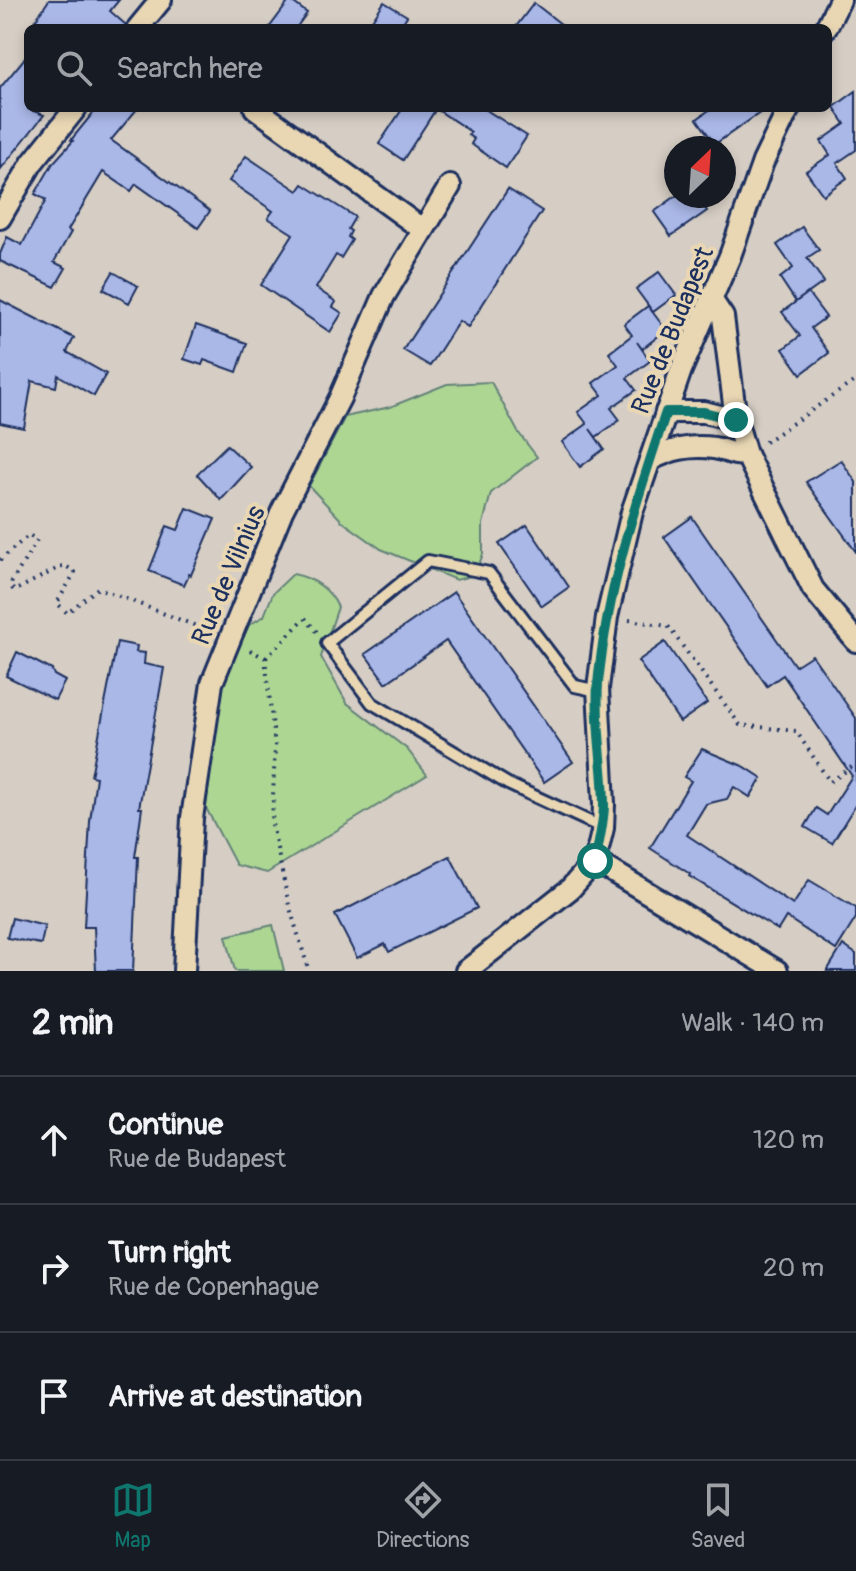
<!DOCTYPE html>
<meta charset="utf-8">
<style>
:root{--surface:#171b24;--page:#242831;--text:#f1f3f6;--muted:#9ea1a6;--line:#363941;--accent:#0f766e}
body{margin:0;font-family:Pangolin,sans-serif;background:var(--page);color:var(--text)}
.compass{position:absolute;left:664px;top:136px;width:72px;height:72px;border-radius:50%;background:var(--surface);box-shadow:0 4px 12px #0003;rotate:25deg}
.stop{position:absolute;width:24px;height:24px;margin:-18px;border:6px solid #0f766e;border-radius:50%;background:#fff}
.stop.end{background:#0f766e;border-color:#fff;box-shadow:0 2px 8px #0008}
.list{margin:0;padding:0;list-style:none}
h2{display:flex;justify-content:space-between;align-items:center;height:104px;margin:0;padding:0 32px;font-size:34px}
h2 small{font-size:26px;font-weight:400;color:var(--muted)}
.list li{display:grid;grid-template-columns:52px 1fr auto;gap:24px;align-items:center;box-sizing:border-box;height:128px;padding:0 32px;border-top:2px solid var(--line)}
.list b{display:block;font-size:30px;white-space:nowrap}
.list p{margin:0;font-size:26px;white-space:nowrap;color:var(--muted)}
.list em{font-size:26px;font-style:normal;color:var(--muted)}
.icon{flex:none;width:44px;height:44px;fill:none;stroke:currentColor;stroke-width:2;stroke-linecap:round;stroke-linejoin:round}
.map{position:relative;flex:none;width:856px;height:971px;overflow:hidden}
.search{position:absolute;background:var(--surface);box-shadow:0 4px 12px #0003;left:24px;right:24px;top:24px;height:88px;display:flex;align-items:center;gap:20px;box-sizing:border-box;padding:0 28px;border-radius:12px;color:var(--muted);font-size:30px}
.sheet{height:488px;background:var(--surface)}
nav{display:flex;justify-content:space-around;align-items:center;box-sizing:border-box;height:112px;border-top:2px solid var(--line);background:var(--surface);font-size:22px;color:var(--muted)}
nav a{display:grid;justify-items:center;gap:4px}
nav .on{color:var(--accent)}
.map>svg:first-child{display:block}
.green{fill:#aed693;stroke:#648278;stroke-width:2}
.building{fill:#aab8e8;stroke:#1b2f5e;stroke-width:2}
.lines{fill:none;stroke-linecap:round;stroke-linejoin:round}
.service-casing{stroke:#1b2f5e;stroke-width:16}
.minor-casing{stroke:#1b2f5e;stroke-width:26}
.path{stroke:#1b2f5e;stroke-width:4;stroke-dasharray:2 6;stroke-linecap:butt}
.service{stroke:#e9d7b4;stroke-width:10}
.minor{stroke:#e9d7b4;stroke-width:20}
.route{stroke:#0f766e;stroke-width:10}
.labels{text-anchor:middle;stroke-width:8;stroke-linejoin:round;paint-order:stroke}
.street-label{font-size:26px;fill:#1b2f5e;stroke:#e9d7b4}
</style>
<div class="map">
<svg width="856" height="971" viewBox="0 0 856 971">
<rect width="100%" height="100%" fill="#d6cec4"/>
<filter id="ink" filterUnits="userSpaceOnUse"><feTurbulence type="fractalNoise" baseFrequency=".0125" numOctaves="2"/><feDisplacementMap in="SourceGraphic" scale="16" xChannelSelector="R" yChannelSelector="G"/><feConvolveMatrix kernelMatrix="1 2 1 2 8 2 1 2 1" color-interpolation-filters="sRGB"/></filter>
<g filter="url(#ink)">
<g class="green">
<path d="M491 382 518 432 537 457 491 493 483 524V554L475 575 456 580 381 549 343 522 309 486 345 417 390 407 447 384Z"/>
<path d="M293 574C314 578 329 588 338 607L321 657 347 703 407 749 427 775 267 873 236 865 206 808 221 685 249 625 264 616 273 593Z"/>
<path d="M273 925 284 971H235L226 936Z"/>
</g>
<g class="building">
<path d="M49 0H119L110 11 126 25 125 28H30Z"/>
<path d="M290 0 307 13 296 28H269Z"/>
<path d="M384 2 407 16 399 28H367Z"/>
<path d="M534 3 566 28H515Z"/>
<path d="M28 54V109L44 115 0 170V88Z"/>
<path d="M856 91V150L837 163 847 178 823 195 806 171 830 155 821 141 845 124 834 107Z"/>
<path d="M97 108H138L111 140 210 211 198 228 136 184 131 191 103 172 68 230 71 232 54 262 66 268 55 287 0 261V254L7 237 22 245 46 200 35 194 53 163 73 141 71 140Z"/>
<path d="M403 108H483L527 136 506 168 471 144 474 139 468 135 471 132 436 109 403 160 379 144Z"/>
<path d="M712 108H767L715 144 697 119Z"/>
<path d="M246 156 298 191 303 184 355 217 348 229 351 231 348 237 352 240 341 258 336 255 316 288 336 302 333 307 342 313 330 332 261 285 293 234 268 218 273 211 229 181Z"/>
<path d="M508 189 542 211 468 327 459 321 430 366 403 350Z"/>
<path d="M676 196H697L707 211 671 236 654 212Z"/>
<path d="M802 227 819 250 807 258 824 282 796 302 780 278 793 268 777 245Z"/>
<path d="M113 272 138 286 129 303 103 289Z"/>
<path d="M659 272 676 295 653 312 636 289Z"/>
<path d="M808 293 826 317 811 328 829 353 801 374 783 349 800 336 782 312Z"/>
<path d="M0 300 74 338 67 352 106 374 94 396 58 375 56 387 32 381 24 428 0 423Z"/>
<path d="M648 306 666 330 642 349 637 342 650 361 627 378 636 390 611 408 620 420 596 437 590 429 604 449 580 467 562 442 587 424 578 412 602 395 593 383 618 365 609 353 632 335 624 324Z"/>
<path d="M196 325 247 343 237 372 204 360 202 365 184 359Z"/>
<path d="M227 445 251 467 221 500 197 474Z"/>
<path d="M841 460 856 482V552L806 482Z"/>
<path d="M187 508 215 519 191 575 189 574 184 585 149 571 167 526 178 530Z"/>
<path d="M692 517 795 666 812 655 856 718V804L832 843 805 827 816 808 827 815 852 776 783 675 767 686 664 537Z"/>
<path d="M527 525 569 587 542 606 499 544Z"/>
<path d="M454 592 573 762 544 782 446 641 386 683 365 654Z"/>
<path d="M117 642 137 646 136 652 145 653 144 664 164 668 139 808H142L135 857H138L133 971H96L94 927H84L90 821 96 777 91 776Z"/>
<path d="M665 642 707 703 680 722 638 661Z"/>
<path d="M17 652 52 670 54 675 65 681 55 700 6 676Z"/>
<path d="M702 749 745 767 762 778 750 797 734 787 727 799 706 804 687 835 793 905 809 880 856 908V918L836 950 786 917 778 930 689 876 690 874 650 848 691 781 684 777Z"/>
<path d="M450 856 477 908 389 952 385 944 357 958 335 915Z"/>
<path d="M12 918 45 926 41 944 7 938Z"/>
<path d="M843 945 856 954V971H827Z"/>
</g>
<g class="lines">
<defs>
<path id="service" d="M598 691 575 686 489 573 428 561 327 643 372 703 508 784 603 828"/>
<g id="minor">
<path d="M138 28 161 0"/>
<path d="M826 28 840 0"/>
<path d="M255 108 422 229"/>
<path d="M0 218 32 163 76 108"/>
<path d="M711 299 723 317 736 420 746 454 813 589 856 641"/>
<path d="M666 412H704L736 420"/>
<path d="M650 460C671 449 690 445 714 448 728 450 731 456 746 454"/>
<path d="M595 861 777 971"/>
<path d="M184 971 192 818 212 683 282 511 340 398 384 296 450 186"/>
<path d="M466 971 570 889 595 861 603 828 604 804 598 688 607 617 632 512 681 370 730 256 763 162 789 108"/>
</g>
</defs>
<use href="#service" class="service-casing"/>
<use href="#minor" class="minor-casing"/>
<g class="path">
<path d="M765 442 856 380"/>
<path d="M0 560 29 535 37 540 10 585 14 591 64 565 75 572 57 603 67 613 98 588 209 631"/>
<path d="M629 620 668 626 740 725 796 731 830 782 856 764"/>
<path d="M250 650 265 658 275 746 272 824 289 905 309 971"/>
<path d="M266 658 305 618 317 632"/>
</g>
<use href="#service" class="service"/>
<use href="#minor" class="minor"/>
</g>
</g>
<g class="lines" filter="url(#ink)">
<path class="route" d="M595 861C599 843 603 825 604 807 604 766 595 725 598 684 607 590 636 501 666 412H704L736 420"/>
</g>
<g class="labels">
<g class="street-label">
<text transform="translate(672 330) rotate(-68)" y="9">Rue de Budapest</text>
<text transform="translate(228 575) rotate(-67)" y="9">Rue de Vilnius</text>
</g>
</g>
</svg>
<svg class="compass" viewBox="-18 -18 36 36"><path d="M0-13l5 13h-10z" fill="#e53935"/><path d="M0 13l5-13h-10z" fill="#9ea1a6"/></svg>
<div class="stop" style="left:595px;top:861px"></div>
<div class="stop end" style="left:736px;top:420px"></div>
<div class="search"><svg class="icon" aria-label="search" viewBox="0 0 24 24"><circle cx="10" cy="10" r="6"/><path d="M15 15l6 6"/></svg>Search here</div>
</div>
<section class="sheet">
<h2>2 min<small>Walk · 140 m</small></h2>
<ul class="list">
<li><svg class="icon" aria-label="ahead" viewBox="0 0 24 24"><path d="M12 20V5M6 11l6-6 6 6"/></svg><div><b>Continue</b><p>Rue de Budapest</p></div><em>120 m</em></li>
<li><svg class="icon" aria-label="right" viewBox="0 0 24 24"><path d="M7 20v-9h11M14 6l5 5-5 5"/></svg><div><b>Turn right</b><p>Rue de Copenhague</p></div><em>20 m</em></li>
<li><svg class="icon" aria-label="arrive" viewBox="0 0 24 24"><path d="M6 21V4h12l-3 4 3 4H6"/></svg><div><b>Arrive at destination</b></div></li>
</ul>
</section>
<nav>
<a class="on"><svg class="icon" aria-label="map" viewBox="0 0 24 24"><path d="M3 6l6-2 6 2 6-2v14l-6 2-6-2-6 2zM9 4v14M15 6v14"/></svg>Map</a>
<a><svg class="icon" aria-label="directions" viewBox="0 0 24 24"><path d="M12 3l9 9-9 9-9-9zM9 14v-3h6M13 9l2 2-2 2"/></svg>Directions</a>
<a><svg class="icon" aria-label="saved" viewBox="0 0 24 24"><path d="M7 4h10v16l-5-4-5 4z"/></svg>Saved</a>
</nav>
